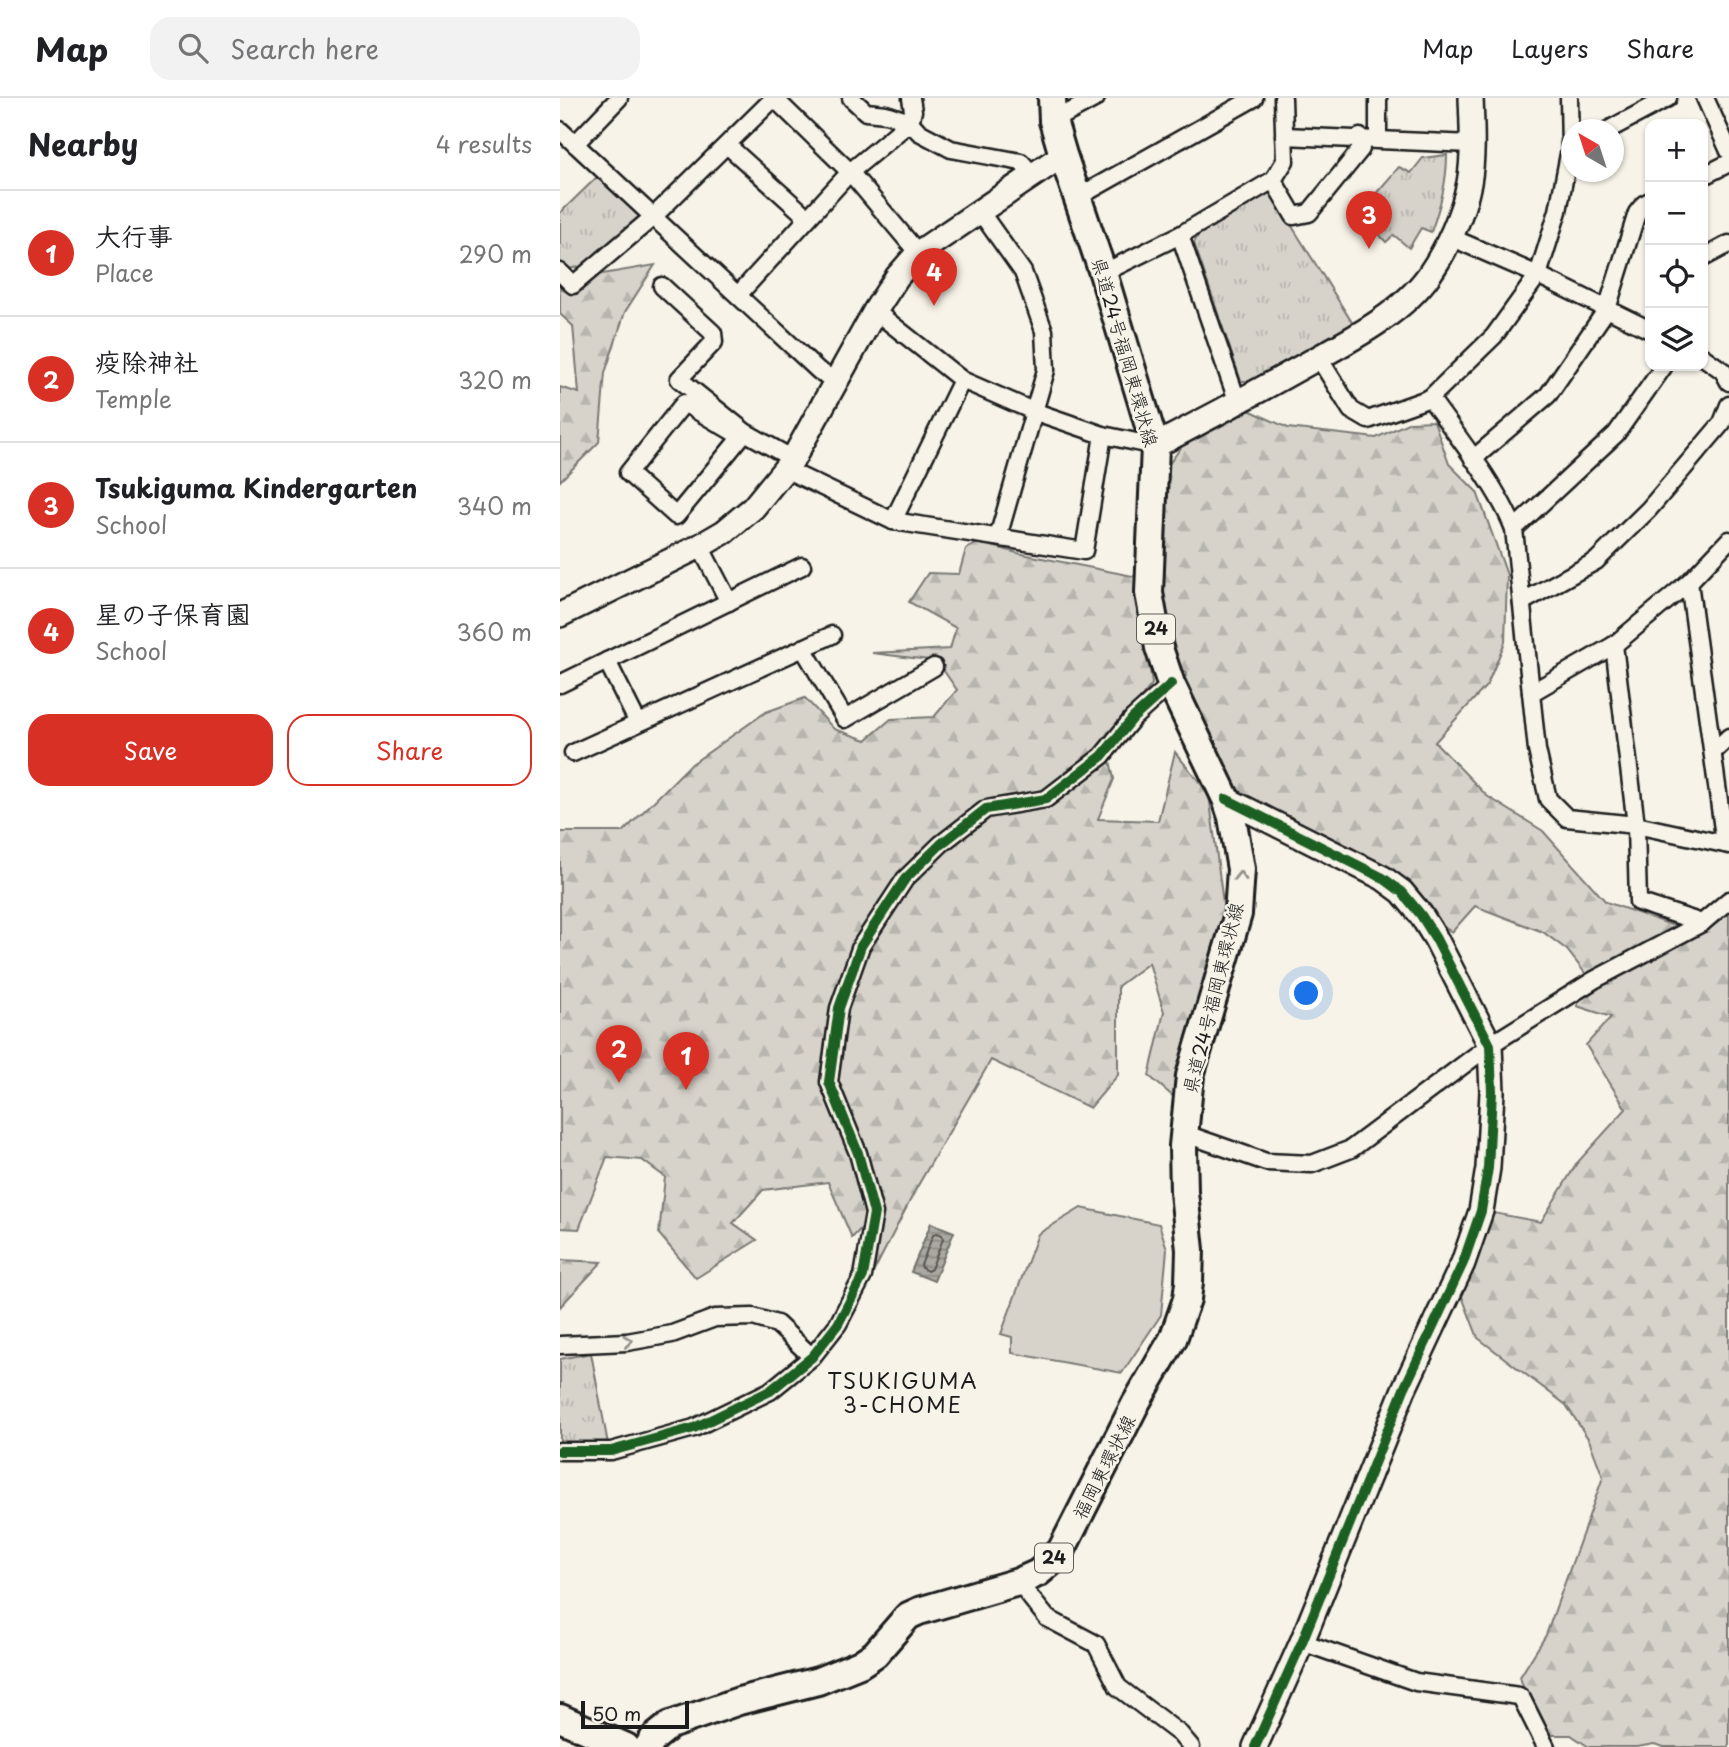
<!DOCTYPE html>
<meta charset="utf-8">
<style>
:root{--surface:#fff;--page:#f2f2f2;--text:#202124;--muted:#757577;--line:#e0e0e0;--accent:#d93025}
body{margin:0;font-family:"Playpen Sans","Klee One",sans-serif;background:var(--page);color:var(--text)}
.controls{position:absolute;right:21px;top:21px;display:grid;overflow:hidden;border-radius:14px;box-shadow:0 2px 5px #0004}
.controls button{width:63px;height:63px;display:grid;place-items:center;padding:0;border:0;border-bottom:2px solid var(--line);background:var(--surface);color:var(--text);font:35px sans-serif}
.compass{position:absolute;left:1001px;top:21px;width:63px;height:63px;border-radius:50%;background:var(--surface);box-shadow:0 2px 5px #0004;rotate:321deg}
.scale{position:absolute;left:21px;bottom:18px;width:108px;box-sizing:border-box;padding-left:7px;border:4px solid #1c1c1c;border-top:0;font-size:19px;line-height:24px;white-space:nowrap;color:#1c1c1c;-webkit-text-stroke:5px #f7f3e8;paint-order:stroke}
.you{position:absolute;left:747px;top:896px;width:24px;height:24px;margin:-18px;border:5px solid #fff;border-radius:50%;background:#1a73e8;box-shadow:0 0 0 10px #1a73e833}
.badge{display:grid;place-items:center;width:46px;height:46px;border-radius:50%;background:var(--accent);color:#fff;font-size:23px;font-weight:700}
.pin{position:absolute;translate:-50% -58px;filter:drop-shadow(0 2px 4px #0008)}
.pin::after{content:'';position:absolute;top:37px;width:24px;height:21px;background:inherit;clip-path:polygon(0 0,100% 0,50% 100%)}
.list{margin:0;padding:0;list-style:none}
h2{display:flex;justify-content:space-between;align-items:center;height:91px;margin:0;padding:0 28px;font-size:30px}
h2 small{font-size:23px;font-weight:400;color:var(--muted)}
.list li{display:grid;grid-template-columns:46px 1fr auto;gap:21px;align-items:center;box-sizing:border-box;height:126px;padding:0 28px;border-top:2px solid var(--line)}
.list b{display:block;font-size:26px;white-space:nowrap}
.list p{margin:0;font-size:23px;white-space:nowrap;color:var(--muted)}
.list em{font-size:23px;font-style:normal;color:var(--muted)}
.actions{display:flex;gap:14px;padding:21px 28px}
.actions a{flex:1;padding:16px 0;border:2px solid var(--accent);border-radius:21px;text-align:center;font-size:24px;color:var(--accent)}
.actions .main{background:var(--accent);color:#fff}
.icon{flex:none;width:38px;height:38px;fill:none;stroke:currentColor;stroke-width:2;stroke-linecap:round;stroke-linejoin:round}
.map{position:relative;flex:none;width:1169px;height:1649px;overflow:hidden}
header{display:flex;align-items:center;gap:42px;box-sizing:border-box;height:98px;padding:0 35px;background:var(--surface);border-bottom:2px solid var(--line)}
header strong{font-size:33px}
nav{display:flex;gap:38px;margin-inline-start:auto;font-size:24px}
.search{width:490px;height:63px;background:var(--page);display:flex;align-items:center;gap:18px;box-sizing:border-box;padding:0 24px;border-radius:21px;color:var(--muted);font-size:26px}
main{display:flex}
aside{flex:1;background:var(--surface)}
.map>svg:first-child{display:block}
.grass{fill:url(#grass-tufts);stroke:#7a7874;stroke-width:2}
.forest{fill:url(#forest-firs);stroke:#7a7874;stroke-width:2}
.garden{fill:#d7d3cb;stroke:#7a7874;stroke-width:2}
.water{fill:url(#water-rules);stroke:#72716c;stroke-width:2}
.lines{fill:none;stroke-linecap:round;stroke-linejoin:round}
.shore{stroke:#565452;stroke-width:2}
.street-casing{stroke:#1c1c1c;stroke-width:21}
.secondary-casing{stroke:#1c1c1c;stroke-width:28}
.primary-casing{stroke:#1c1c1c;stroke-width:32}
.street{stroke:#f7f3e8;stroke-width:16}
.secondary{stroke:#f7f3e8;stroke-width:23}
.primary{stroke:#f7f3e8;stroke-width:26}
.cycleway-casing{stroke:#f7f3e8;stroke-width:15}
.cycleway{stroke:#1b5e20;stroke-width:10}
.oneway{stroke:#94928c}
.labels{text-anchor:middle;stroke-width:5;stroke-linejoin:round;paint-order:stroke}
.shield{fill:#f7f3e8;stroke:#5e5c59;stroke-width:2}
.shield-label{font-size:18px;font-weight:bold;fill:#1c1c1c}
.street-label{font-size:19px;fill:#1c1c1c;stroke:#f7f3e8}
.neighbourhood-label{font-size:21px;letter-spacing:2px;fill:#1c1c1c;stroke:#f7f3e8}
</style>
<header>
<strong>Map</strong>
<div class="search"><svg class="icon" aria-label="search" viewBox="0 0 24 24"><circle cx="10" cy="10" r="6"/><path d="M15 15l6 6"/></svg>Search here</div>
<nav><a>Map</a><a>Layers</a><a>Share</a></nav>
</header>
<main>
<aside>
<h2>Nearby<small>4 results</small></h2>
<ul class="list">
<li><span class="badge">1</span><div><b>大行事</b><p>Place</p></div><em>290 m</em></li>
<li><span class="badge">2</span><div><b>疫除神社</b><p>Temple</p></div><em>320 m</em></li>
<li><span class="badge">3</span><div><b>Tsukiguma Kindergarten</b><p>School</p></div><em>340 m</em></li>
<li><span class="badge">4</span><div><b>星の子保育園</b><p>School</p></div><em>360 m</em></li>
</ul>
<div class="actions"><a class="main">Save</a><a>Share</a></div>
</aside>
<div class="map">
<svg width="1169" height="1649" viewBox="0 0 1169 1649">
<defs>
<pattern id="grass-tufts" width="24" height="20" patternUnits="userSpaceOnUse" patternTransform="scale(1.75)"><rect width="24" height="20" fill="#d7d3cb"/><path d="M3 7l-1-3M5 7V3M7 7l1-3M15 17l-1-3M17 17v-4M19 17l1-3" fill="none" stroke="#b8b5ae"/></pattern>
<pattern id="forest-firs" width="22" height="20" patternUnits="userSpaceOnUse" patternTransform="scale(1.75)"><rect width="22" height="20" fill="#d7d3cb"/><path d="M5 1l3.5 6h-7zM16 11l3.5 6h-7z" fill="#b8b5ae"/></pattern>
<pattern id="water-rules" width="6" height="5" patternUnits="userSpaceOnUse" patternTransform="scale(1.75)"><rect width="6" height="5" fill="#aca9a2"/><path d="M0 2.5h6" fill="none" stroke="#8b8983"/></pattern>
</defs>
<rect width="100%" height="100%" fill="#f7f3e8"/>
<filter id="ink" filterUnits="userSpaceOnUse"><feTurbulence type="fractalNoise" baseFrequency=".0143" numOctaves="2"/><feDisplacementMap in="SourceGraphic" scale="14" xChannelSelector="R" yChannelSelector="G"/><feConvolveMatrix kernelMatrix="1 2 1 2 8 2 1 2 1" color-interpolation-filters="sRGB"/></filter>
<g filter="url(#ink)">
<g class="grass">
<path d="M887 57C887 85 880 108 871 134L861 130 849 150 834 137 826 144 799 115 839 69 851 75 863 60Z"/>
<path d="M38 78 81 120 26 168 7 171 0 163V115Z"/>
<path d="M710 93 793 226 689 283H681L634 145 640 133Z"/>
<path d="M31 1255 48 1346 0 1347V1261Z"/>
</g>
<g class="forest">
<path d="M95 167 65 214 45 275 39 344 0 383V289L19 295 13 228 0 216V177L25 179Z"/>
<path d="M689 312 728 330 816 340 850 324 874 323 889 366 917 394 947 477 945 544 927 587 875 644 927 698 983 733 1046 804 1137 836 1169 798V1649H1104L1094 1646 1077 1649H1029L1011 1637H991L971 1615 960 1579 986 1537 1043 1379 1029 1342 1006 1307 918 1240 891 1170 934 1115 981 1124 1017 1065 1066 1011 1026 947 1051 919 1017 908 1028 879 1007 852 983 834 915 808 892 834 645 682 609 613 627 575 595 554 591 391 630 337Z"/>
<path d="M419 444 457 455 578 479 592 586 546 644 554 681 538 721 598 723 615 654 649 696 667 837 615 1000 589 978 604 914 589 865 558 888V977L530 1010 431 962 357 1089 315 1171 310 1121 292 1140 268 1084 203 1092 173 1125 197 1142 136 1180 99 1136 105 1079 82 1062 47 1059 19 1131 0 1130V734H63L129 668 206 614 245 600 274 631 306 642 331 621 374 619 397 592 377 563 312 555 390 551 396 530 349 504 368 475 399 476 406 451Z"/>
<path d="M0 1162 42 1164 0 1209Z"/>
</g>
<path class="garden" d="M521 1110 599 1126 607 1151 601 1217 562 1275 452 1255V1239L441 1236 478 1136Z"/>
<path class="water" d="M371 1125 394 1134 374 1183 351 1174Z"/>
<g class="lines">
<path class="shore" d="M377 1135 382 1137 383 1141 371 1171 367 1173 362 1170 361 1167 373 1137Z"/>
<defs>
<g id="street">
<path d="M214 0 290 74 358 155"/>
<path d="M291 0 306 14 326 16 350 24 359 34 391 51 461 64 473 77"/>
<path d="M818 0V40"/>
<path d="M1145 0 1169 53"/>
<path d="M493 23 536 0"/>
<path d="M0 32 259 273 276 283"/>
<path d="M1048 32 1108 0"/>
<path d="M724 38 912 46"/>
<path d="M15 46 59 0"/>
<path d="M167 47 248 120"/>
<path d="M1143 78 1169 65"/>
<path d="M713 82 734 118 749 115 801 51 800 39"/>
<path d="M518 99 694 0"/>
<path d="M419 112 463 174 484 233 486 272 438 439"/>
<path d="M620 137 678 305"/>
<path d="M890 139 978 177 1090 232"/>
<path d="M1143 160 1169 146"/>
<path d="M0 174 13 187 93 119 214 0"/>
<path d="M543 175 620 137 713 82 725 63 723 0"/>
<path d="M102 188 153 235 154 244 119 281 185 334 116 418 68 375 124 305 175 335 185 334 233 361"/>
<path d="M178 197 290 74 350 24 353 13 351 0"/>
<path d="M315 213 402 282 473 313 543 337 595 348"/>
<path d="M1143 259 1163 273 1169 284"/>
<path d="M759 260 791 312 808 322 870 300 934 238 978 177 998 113 1010 51 1009 0"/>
<path d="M870 300C897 338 938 389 954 431L977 652 988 701 1007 720 1076 727 1169 747"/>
<path d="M913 361 988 297 1047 211 1077 115 1084 106 1090 103"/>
<path d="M225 371 333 423 524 453 543 337"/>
<path d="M333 423 402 282"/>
<path d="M954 431 1056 336 1104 268"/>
<path d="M140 448 169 504"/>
<path d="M1129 484 1165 746"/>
<path d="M962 504 1036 463 1089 411 1162 325 1169 307"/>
<path d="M1054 547 1076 727 1078 804 1142 825"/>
<path d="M243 550 285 621 374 569"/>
<path d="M47 563 78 625"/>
<path d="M0 586 242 468"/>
<path d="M971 595 1054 547 1129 484 1169 442"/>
<path d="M1153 654 1169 639"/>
<path d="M13 655 272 537"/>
<path d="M623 1035 706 1064 752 1066 791 1051 930 947 1034 882 1142 825 1169 802"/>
<path d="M0 1247 67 1244 112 1236 155 1220 193 1219 217 1226 252 1259"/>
<path d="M0 1353H51L134 1330 210 1293 252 1259 278 1226 303 1178 314 1115 298 1055 269 984 279 910 301 848 345 781 381 746 426 711 486 701 542 658 573 620 611 586"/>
<path d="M458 1484 487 1520 536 1546 558 1589 620 1636 631 1649"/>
<path d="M742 1544 856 1584 959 1598 962 1601 986 1649"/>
</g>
<g id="secondary">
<path d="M595 348C645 322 695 295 745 267 786 244 841 217 869 177 887 151 903 116 909 85 914 57 912 28 911 0"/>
<path d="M0 517 140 448 164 434 193 410 233 361 315 213 337 179 358 155 503 57"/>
<path d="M666 701 823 780 842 794 861 817 876 841 930 947 932 994 928 1070 921 1113 903 1165 844 1291 742 1544 695 1649"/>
</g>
<g id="primary">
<path d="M0 1620 66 1649"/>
<path d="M88 1649 94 1640 110 1627 179 1603 258 1583 300 1566 315 1556 348 1518 359 1513 458 1484 478 1475 492 1463 502 1451 576 1305 613 1241 627 1201 629 1185 630 1152 624 1094 623 1048 630 978 678 816 681 771 672 719 666 701 611 586 599 550 589 495 595 348 543 175 503 57 493 23 492 0"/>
</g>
</defs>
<use href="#street" class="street-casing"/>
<use href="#secondary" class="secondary-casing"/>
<use href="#primary" class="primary-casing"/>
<use href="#street" class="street"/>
<use href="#secondary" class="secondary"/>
<use href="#primary" class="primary"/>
<defs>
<g id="cycleway">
<path d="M666 701 823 780 842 794 861 817 876 841 930 947 932 994 928 1070 921 1113 903 1165 844 1291 742 1544 695 1649"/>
<path d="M0 1353H51L134 1330 210 1293 252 1259 278 1226 303 1178 314 1115 298 1055 269 984 279 910 301 848 345 781 381 746 426 711 486 701 542 658 573 620 611 586"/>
</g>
</defs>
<use href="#cycleway" class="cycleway-casing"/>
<use href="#cycleway" class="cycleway"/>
</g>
<defs><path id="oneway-chevron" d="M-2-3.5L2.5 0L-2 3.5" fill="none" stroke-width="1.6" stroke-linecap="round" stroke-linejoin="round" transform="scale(1.75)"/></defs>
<g class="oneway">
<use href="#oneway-chevron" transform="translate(680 778) rotate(-89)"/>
<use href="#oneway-chevron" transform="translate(68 1243) rotate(-7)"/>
</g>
</g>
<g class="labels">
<g class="shield">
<rect x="577" y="516.5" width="38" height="29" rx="5"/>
<rect x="475" y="1445.5" width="38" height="29" rx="5"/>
</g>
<g class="shield-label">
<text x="596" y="537">24</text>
<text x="494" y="1466">24</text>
</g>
<g class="street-label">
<text transform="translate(565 254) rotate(74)" y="7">県道24号福岡東環状線</text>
<text transform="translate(653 900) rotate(-76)" y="7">県道24号福岡東環状線</text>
<text transform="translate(544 1369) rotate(-63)" y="7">福岡東環状線</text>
</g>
<g class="neighbourhood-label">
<text x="343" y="1291">TSUKIGUMA<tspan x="343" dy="24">3-CHOME</tspan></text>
</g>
</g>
</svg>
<div class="controls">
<button>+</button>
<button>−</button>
<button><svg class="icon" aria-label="locate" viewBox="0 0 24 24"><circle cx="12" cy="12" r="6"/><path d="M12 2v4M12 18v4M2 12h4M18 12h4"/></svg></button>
<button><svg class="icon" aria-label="layers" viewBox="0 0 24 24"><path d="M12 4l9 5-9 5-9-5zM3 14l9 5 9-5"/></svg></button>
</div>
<svg class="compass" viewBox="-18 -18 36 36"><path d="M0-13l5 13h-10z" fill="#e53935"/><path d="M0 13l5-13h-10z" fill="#757577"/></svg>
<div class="scale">50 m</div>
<div class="you"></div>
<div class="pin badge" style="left:126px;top:992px">1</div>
<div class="pin badge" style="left:59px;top:985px">2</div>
<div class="pin badge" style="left:809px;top:151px">3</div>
<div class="pin badge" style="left:374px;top:208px">4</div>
</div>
</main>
